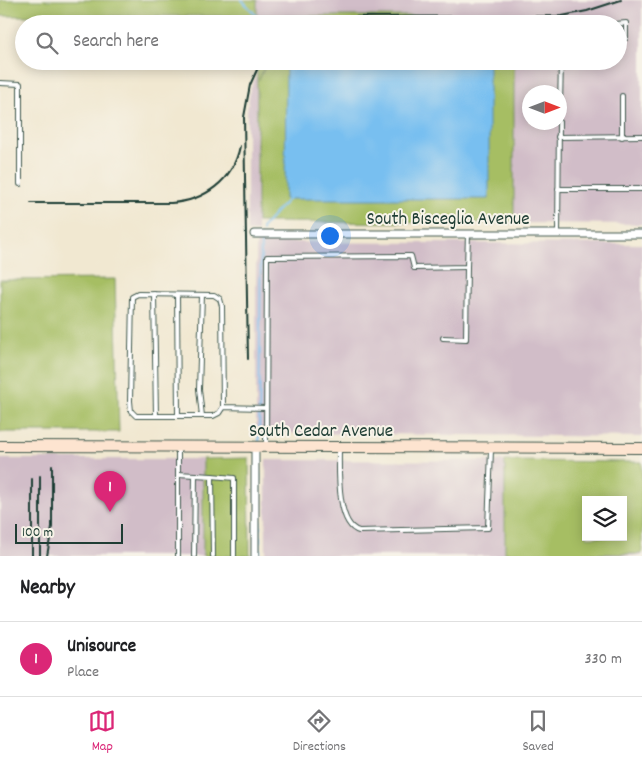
<!DOCTYPE html>
<style>
:root{--surface:#fff;--page:#f2f2f2;--text:#202124;--muted:#757577;--line:#e0e0e0;--accent:#db2777}
body{margin:0;font-family:Dekko,sans-serif;background:var(--page);color:var(--text)}
.controls{position:absolute;right:15px;bottom:15px;display:grid;overflow:hidden;border-radius:0px;box-shadow:0 2px 12px #0003}
.controls button{width:45px;height:45px;display:grid;place-items:center;padding:0;border:0;border-bottom:1px solid var(--line);background:var(--surface);color:var(--text);font:25px sans-serif}
.compass{position:absolute;left:522px;top:85px;width:45px;height:45px;border-radius:50%;background:var(--surface);box-shadow:0 2px 12px #0003;rotate:90deg}
.scale{position:absolute;left:15px;bottom:12px;width:108px;box-sizing:border-box;padding-left:5px;border:2px solid #1f3d34;border-top:0;font-size:14px;line-height:18px;white-space:nowrap;color:#1f3d34;-webkit-text-stroke:4px #f7f3e8;paint-order:stroke}
.you{position:absolute;left:329px;top:235px;width:18px;height:18px;margin:-12px;border:4px solid #fff;border-radius:50%;background:#1a73e8;box-shadow:0 0 0 8px #1a73e833}
.badge{display:grid;place-items:center;width:32px;height:32px;border-radius:50%;background:var(--accent);color:#fff;font-size:16px;font-weight:700}
.pin{position:absolute;translate:-50% -41px;filter:drop-shadow(0 1px 2px #0008)}
.pin::after{content:'';position:absolute;top:26px;width:18px;height:15px;background:inherit;clip-path:polygon(0 0,100% 0,50% 100%)}
.list{margin:0;padding:0;list-style:none}
h2{display:flex;justify-content:space-between;align-items:center;height:65px;margin:0;padding:0 20px;font-size:21px}
h2 small{font-size:16px;font-weight:400;color:var(--muted)}
.list li{display:grid;grid-template-columns:32px 1fr auto;gap:15px;align-items:center;box-sizing:border-box;height:75px;padding:0 20px;border-top:1px solid var(--line)}
.list b{display:block;font-size:19px;white-space:nowrap}
.list p{margin:0;font-size:16px;white-space:nowrap;color:var(--muted)}
.list em{font-size:16px;font-style:normal;color:var(--muted)}
.icon{flex:none;width:28px;height:28px;fill:none;stroke:currentColor;stroke-width:2;stroke-linecap:round;stroke-linejoin:round}
.map{position:relative;flex:none;width:642px;height:556px;overflow:hidden}
.search{position:absolute;background:var(--surface);box-shadow:0 2px 12px #0003;left:15px;right:15px;top:15px;height:55px;display:flex;align-items:center;gap:12px;box-sizing:border-box;padding:0 18px;border-radius:28px;color:var(--muted);font-size:19px}
.sheet{height:140px;background:var(--surface)}
nav{display:flex;justify-content:space-around;align-items:center;box-sizing:border-box;height:70px;border-top:1px solid var(--line);background:var(--surface);font-size:14px;color:var(--muted)}
nav a{display:grid;justify-items:center;gap:2px}
nav .on{color:var(--accent)}
.map>svg:first-child{display:block}
.industrial{fill:#d1bdc8;fill-rule:evenodd}
.green{fill:#a6be63;stroke:#627e4c;fill-rule:evenodd}
.water{fill:#78bff0;stroke:#4c7e92}
.lines{fill:none;stroke-linecap:round;stroke-linejoin:round}
.stream{stroke:#78bff0;stroke-width:2}
.lane-casing{stroke:#3e574c;stroke-width:6}
.street-casing{stroke:#3e574c;stroke-width:9}
.secondary-casing{stroke:#3e574c;stroke-width:12}
.lane{stroke:#fff;stroke-width:4}
.street{stroke:#fff;stroke-width:7}
.secondary{stroke:#fde4d0;stroke-width:10}
.rail{stroke:#1f3d34;stroke-width:2}
.labels{text-anchor:middle;stroke-width:4;stroke-linejoin:round;paint-order:stroke}
.street-label{font-size:19px;fill:#1f3d34;stroke:#f7f3e8}
</style>
<div class="map">
<svg width="642" height="556" viewBox="0 0 642 556">
<rect width="100%" height="100%" fill="#f7f3e8"/>
<filter id="ink" filterUnits="userSpaceOnUse"><feTurbulence type="fractalNoise" baseFrequency=".02" numOctaves="2"/><feDisplacementMap in="SourceGraphic" scale="10" xChannelSelector="R" yChannelSelector="G"/><feConvolveMatrix kernelMatrix="1 2 1 2 8 2 1 2 1" color-interpolation-filters="sRGB"/></filter>
<filter id="wash" filterUnits="userSpaceOnUse"><feTurbulence type="fractalNoise" baseFrequency=".0096" numOctaves="4" result="noise"/><feDisplacementMap in="SourceGraphic" scale="20" xChannelSelector="R" yChannelSelector="G"/><feGaussianBlur stdDeviation="1.12" result="paint"/><feColorMatrix in="noise" values="0 0 0 0 0 0 0 0 0 0 0 0 0 0 0 0 0 1.4 0 .05"/><feComposite in="paint" operator="in"/></filter>
<g filter="url(#wash)">
<rect width="100%" height="100%" fill="#f1e8d1"/>
<g class="industrial">
<path d="M257 0H642V224L514 223V61H618V24H514L590 22V16H257ZM530 92H560V122H530Z"/>
<path d="M257 73V232H247V111L250 91Z"/>
<path d="M256 242 642 244V437L279 433 256 435Z"/>
<rect x="0" y="459" width="203" height="97"/>
<path d="M266 460 505 461V553L642 554V556H266Z"/>
</g>
<g class="green">
<path d="M0 0H257V16H591V22L257 24 256 16H0Z"/>
<path d="M257 61H266L259 80 268 61H514V223L257 222Z"/>
<path d="M115 279 119 432H0V280Z"/>
<path d="M249 458 250 556H203V459Z"/>
<path d="M505 461 642 462V554L505 553ZM586 500H623V537H586Z"/>
</g>
<path class="water" d="M286 61H489V199H285Z"/>
<g class="lines">
<g class="stream">
<path d="M242 0 264 24"/>
<path d="M262 231V228L290 197"/>
<path d="M259 444 261 236"/>
<path d="M259 451 260 556"/>
</g>
</g>
</g>
<g filter="url(#ink)">
<g class="lines">
<defs>
<g id="lane">
<path d="M616 24 626 23V38L618 39"/>
<path d="M0 83 20 84V184"/>
<path d="M622 96V137"/>
<path d="M560 106 561 61"/>
<path d="M558 137 642 136"/>
<path d="M558 189H642"/>
<path d="M558 234 559 122"/>
<path d="M154 294 156 416"/>
<path d="M177 295 178 416"/>
<path d="M202 295 199 389 202 416"/>
<path d="M443 338 466 339 467 267"/>
<path d="M223 407 222 306 220 299 214 295 138 294 132 297 130 401 131 411 136 416H213L219 413 223 407 266 408"/>
<path d="M266 447 267 257 411 256 414 268 467 267 468 234"/>
<path d="M339 448C339 467 336 525 359 531L488 528 491 450"/>
<path d="M178 474 212 476"/>
<path d="M178 556V448"/>
<path d="M194 556 195 475"/>
<path d="M213 556 212 476 234 478V556"/>
</g>
<g id="street">
<path d="M254 234H642"/>
<path d="M255 447V556"/>
</g>
<path id="secondary" d="M0 446 642 448"/>
</defs>
<use href="#lane" class="lane-casing"/>
<use href="#street" class="street-casing"/>
<use href="#secondary" class="secondary-casing"/>
<use href="#lane" class="lane"/>
<use href="#street" class="street"/>
<use href="#secondary" class="secondary"/>
<g class="rail">
<path d="M307 24 337 17 562 16 587 11 621 0"/>
<path d="M31 203H171C204 201 233 181 240 146"/>
<path d="M248 359 244 117 250 85 261 61"/>
<path d="M40 476V556"/>
<path d="M32 479V556"/>
<path d="M47 556 52 527V465"/>
</g>
</g>
</g>
<g class="labels">
<g class="street-label">
<text x="448" y="224">South Bisceglia Avenue</text>
<text x="321" y="436">South Cedar Avenue</text>
</g>
</g>
</svg>
<div class="controls">
<button><svg class="icon" aria-label="layers" viewBox="0 0 24 24"><path d="M12 4l9 5-9 5-9-5zM3 14l9 5 9-5"/></svg></button>
</div>
<svg class="compass" viewBox="-18 -18 36 36"><path d="M0-13l5 13h-10z" fill="#e53935"/><path d="M0 13l5-13h-10z" fill="#757577"/></svg>
<div class="scale">100 m</div>
<div class="you"></div>
<div class="pin badge" style="left:110px;top:512px">1</div>
<div class="search"><svg class="icon" aria-label="search" viewBox="0 0 24 24"><circle cx="10" cy="10" r="6"/><path d="M15 15l6 6"/></svg>Search here</div>
</div>
<section class="sheet">
<h2>Nearby<small></small></h2>
<ul class="list">
<li><span class="badge">1</span><div><b>Unisource</b><p>Place</p></div><em>330 m</em></li>
</ul>
</section>
<nav>
<a class="on"><svg class="icon" aria-label="map" viewBox="0 0 24 24"><path d="M3 6l6-2 6 2 6-2v14l-6 2-6-2-6 2zM9 4v14M15 6v14"/></svg>Map</a>
<a><svg class="icon" aria-label="directions" viewBox="0 0 24 24"><path d="M12 3l9 9-9 9-9-9zM9 14v-3h6M13 9l2 2-2 2"/></svg>Directions</a>
<a><svg class="icon" aria-label="saved" viewBox="0 0 24 24"><path d="M7 4h10v16l-5-4-5 4z"/></svg>Saved</a>
</nav>
